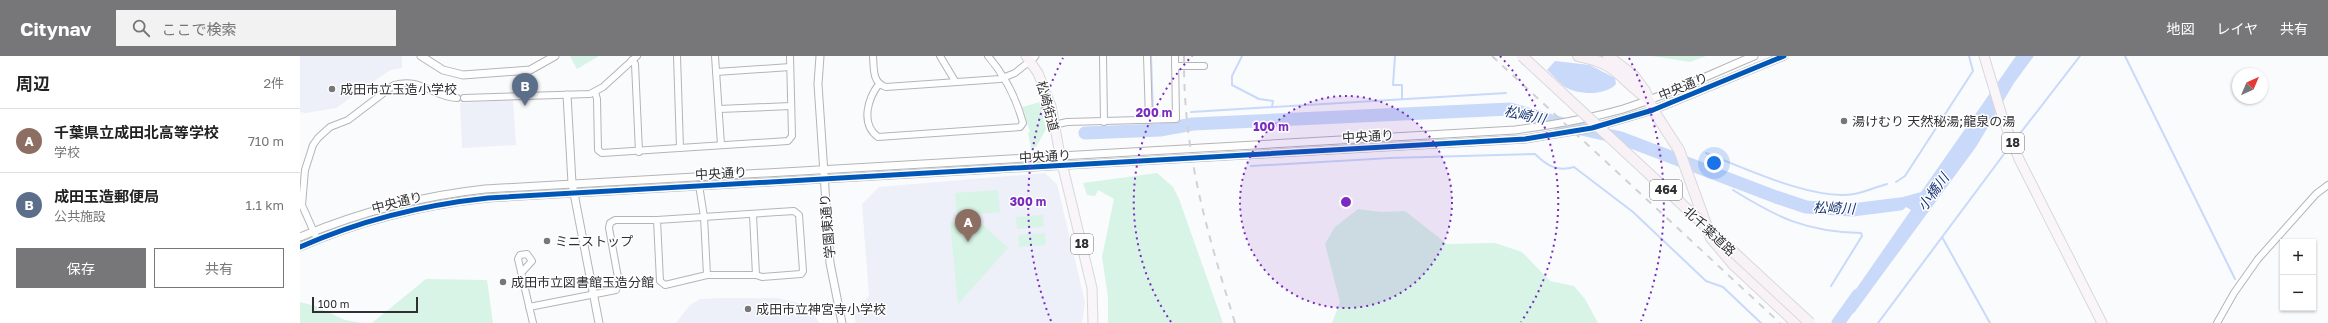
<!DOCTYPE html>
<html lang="ja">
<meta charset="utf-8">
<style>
:root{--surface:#fff;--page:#f2f2f2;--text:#222;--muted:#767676;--line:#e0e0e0;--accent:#77777a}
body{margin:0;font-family:"Golos Text","Noto Sans JP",sans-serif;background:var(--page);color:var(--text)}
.controls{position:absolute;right:12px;bottom:12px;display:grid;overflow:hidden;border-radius:0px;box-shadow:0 1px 3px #0004}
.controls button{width:36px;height:36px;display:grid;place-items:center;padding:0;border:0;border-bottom:1px solid var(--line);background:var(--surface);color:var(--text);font:20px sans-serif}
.compass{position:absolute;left:1932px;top:12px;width:36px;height:36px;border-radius:50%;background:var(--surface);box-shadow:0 1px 3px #0004;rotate:44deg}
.scale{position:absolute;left:12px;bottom:10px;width:106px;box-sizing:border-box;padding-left:4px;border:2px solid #303034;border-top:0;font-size:11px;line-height:14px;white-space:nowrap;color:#303034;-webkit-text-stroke:3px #fff;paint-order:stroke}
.you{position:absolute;left:1414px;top:107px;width:14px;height:14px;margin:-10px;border:3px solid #fff;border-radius:50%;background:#1a73e8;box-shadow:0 0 0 6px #1a73e833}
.badge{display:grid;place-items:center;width:26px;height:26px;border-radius:50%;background:var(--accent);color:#fff;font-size:13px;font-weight:700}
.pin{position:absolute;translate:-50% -33px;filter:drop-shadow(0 1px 2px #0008)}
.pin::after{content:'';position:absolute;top:21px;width:14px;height:12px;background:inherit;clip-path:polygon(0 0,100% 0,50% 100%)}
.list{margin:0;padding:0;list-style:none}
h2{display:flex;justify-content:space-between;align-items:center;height:52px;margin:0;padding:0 16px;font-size:17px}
h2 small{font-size:13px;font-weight:400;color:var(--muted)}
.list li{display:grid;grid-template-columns:26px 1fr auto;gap:12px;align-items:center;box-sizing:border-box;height:64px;padding:0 16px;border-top:1px solid var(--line)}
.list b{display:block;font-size:15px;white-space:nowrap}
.list p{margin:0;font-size:13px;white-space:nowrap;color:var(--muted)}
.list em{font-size:13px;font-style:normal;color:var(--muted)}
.actions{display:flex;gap:8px;padding:12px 16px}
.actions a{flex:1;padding:9px 0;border:1px solid var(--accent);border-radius:0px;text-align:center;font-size:14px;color:var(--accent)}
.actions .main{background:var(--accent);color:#fff}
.icon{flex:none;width:22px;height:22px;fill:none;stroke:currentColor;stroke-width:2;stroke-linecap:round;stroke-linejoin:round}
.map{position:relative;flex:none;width:2028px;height:267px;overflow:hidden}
header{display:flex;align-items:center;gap:24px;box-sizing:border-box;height:56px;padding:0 20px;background:var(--accent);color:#fff}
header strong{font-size:19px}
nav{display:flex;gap:22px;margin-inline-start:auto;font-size:14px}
.search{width:280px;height:36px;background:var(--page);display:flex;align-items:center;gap:10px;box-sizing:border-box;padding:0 14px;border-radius:0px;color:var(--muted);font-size:15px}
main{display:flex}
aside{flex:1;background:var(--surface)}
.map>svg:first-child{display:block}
.built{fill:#edeff9}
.green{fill:#d7f4e6}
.water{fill:#c9d9fa}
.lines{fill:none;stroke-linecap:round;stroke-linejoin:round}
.stream{stroke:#c9d9fa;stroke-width:2}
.river{stroke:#c9d9fa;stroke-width:13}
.minor-casing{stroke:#b4b5b7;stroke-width:8}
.tertiary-casing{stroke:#b4b5b7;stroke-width:9}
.primary-casing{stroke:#d8d8da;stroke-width:11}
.trunk-casing{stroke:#d8d8da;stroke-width:12}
.minor{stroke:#fefeff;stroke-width:6}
.tertiary{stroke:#fefeff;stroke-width:7}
.primary{stroke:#faf5f9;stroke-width:9}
.trunk{stroke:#f8f2f6;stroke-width:10}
.rail{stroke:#d2d2d3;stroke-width:2;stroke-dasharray:7 7;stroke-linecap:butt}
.trunk-bridge-casing{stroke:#d8d8da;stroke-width:12;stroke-linecap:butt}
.trunk-bridge{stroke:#f8f2f6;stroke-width:10}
.cycleway-casing{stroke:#fff;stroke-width:8}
.cycleway{stroke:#0057b8;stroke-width:5}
.ring{fill:none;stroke:#7b2cbf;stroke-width:2;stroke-dasharray:2 4}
.poi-dot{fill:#77777a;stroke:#fff;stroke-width:1.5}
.labels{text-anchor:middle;stroke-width:3;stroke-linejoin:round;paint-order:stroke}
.shield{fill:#fff;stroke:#6e6e71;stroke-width:1}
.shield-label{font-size:12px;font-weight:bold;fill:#303034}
.street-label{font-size:13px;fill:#303034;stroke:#fff}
.poi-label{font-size:13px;fill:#303034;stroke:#fff;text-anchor:start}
.water-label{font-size:14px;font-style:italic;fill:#183574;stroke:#fff}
.centre{fill:#7b2cbf;stroke:#fff;stroke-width:2}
.ring-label{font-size:12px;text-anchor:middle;font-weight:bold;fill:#7b2cbf;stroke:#fff;stroke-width:3;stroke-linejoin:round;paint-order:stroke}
</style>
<header>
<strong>Citynav</strong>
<div class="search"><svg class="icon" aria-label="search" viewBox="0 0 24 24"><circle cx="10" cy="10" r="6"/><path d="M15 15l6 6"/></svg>ここで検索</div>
<nav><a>地図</a><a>レイヤ</a><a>共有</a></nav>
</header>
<main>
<aside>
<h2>周辺<small>2件</small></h2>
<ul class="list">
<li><span class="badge" style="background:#8d6e63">A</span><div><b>千葉県立成田北高等学校</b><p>学校</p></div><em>710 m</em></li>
<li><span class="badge" style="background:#5c6f8a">B</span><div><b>成田玉造郵便局</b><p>公共施設</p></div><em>1.1 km</em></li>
</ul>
<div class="actions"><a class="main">保存</a><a>共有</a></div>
</aside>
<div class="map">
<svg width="2028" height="267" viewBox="0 0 2028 267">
<rect width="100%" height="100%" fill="#fafbfd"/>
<g class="built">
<path d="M0 0H102V12L90 14 36 52 6 57 0 56Z"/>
<path d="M213 44 216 89 162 92 160 47Z"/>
<path d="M745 117 757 128 785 246 782 267H556L553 255 569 240 562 148 579 131Z"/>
<path d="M420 242H478L509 250 519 267H376L390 249 400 243Z"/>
</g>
<g class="green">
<path d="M270 0H299L277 13Z"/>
<path d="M1352 0H1406L1390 6Z"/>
<path d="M740 46 746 73 736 91 731 92 728 77 730 76 722 51Z"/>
<path d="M857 117 873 131 879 143 923 267H808V241L802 201 814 143 798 134 795 140 787 139 783 127Z"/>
<path d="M698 134 700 156 657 160 655 137Z"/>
<path d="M1058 153 1081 156 1105 155 1147 188 1195 187 1222 196 1250 225 1274 230 1285 243 1298 267H1032L1040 246 1025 188 1035 171Z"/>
<path d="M743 159 744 171 717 173 716 161Z"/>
<path d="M650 166H680L708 192 658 248Z"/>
<path d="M745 177 746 189 719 191 718 179Z"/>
<path d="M126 223 187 224 193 267H72Z"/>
<path d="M0 246 15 250 45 264 63 267H0Z"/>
</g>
<g class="water">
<path d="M1716 0H1734L1714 27 1676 91 1554 257 1545 249 1611 154 1606 151 1573 158 1592 144 1621 136Z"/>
<path d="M1255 5 1290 9 1315 22 1316 28C1306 40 1278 39 1265 31 1259 27 1253 19 1247 14Z"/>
</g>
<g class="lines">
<g class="stream">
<path d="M851 0 853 59"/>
<path d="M942 0 932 20V29L959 43 973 45 972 51"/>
<path d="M1095 0 1093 29H1102V43"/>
<path d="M1825 0 1935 223"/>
<path d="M891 56 1206 37"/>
<path d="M1715 84 1780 0"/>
<path d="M1406 97C1444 112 1514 145 1554 138 1565 136 1576 131 1587 128"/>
<path d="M951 110 1090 102 1235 98C1247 110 1258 116 1274 111L1333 156 1406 225 1423 231 1461 267"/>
<path d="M1596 126 1605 120 1673 15 1669 0"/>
<path d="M1433 134C1478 162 1507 176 1561 177L1562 180 1531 230"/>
<path d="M1642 181 1690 267"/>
<path d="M1578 267 1710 90"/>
</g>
<g class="river">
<path d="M785 77 860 74 893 68 1210 53 1277 72 1321 82 1476 141 1506 151 1552 154 1600 148"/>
<path d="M1538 267 1558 239"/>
</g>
<defs>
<g id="minor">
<path d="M377 0 380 92"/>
<path d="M415 0 421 89"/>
<path d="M573 0C574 12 572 27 586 31L700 23 715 17 730 5"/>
<path d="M640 0 655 25"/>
<path d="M803 0 804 66"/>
<path d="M847 0 849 64"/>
<path d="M332 4 335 8 339 96"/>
<path d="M875 10H904"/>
<path d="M416 16 490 11"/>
<path d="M579 28C568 42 560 68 578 81L720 71 723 67C716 41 705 20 688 0"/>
<path d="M295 36 297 43 298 94 302 97 488 85 492 80 490 0"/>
<path d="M164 42 290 38 303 31 337 0"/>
<path d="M419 53 491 50"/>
<path d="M754 69 767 66 876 63 875 0"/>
<path d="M399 129 404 161 407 219"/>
<path d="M453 159 456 219"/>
<path d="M17 183 2 149 5 114 13 89 18 82 30 71 48 64 94 29C121 21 132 41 157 42"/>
<path d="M222 216 232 205 227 198 220 199 218 203 233 267"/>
<path d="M229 251 316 234 319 227 309 172 310 167 315 164H357L494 155 499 159 503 215 501 218 462 221 456 219H407L365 229 360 225 357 164"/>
<path d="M1917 267 1934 237 1958 203 2016 138 2028 129"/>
</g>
<g id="tertiary">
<path d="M121 0 143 14 163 19 230 14 255 0"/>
<path d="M520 0 518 28 530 207 542 267"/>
<path d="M730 5 735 0"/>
<path d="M267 39 272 127 299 267"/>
<path d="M0 181C60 156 120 140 185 133L1215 74C1252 69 1288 63 1323 53 1368 39 1411 18 1454 0"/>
<path d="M0 191C61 164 122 149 188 142L1225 83 1292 72 1353 54 1484 0"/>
</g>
<g id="primary">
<path d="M726 0 738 17 751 50 760 99 792 232 793 267"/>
<path d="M1684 0 1703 63 1719 103 1802 267"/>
</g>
<g id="trunk">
<path d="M1278 0C1318 7 1318 22 1347 42"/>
<path d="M1308 0 1334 20 1345 35 1353 54 1379 94 1411 182 1433 208 1496 267"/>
</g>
</defs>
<use href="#minor" class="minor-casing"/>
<use href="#tertiary" class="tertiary-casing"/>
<use href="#primary" class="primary-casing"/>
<use href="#trunk" class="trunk-casing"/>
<use href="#minor" class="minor"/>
<use href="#tertiary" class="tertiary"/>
<use href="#primary" class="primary"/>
<use href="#trunk" class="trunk"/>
<g class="rail">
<path d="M884 0C883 98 907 175 935 267"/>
<path d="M1192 0 1480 267"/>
</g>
<defs>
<path id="trunk-bridge" d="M1222 0 1510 267"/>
</defs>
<use href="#trunk-bridge" class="trunk-bridge-casing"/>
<use href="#trunk-bridge" class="trunk-bridge"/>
<defs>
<path id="cycleway" d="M0 191C61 164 122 149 188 142L1225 83 1292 72 1353 54 1484 0"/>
</defs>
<use href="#cycleway" class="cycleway-casing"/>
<use href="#cycleway" class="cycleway"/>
</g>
<circle cx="1046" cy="146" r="106" fill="#7b2cbf" fill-opacity=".12"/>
<g class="ring">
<circle cx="1046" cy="146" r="106"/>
<path d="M871 266A212 212 0 0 1 892 0M1200 0A212 212 0 0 1 1221 266"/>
<path d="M751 265A318 318 0 0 1 763 2M1329 2A318 318 0 0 1 1341 265"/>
</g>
<g class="poi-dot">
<circle cx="32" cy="33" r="4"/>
<circle cx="1544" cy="65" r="4"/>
<circle cx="247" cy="185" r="4"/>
<circle cx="203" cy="226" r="4"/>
<circle cx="448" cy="253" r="4"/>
</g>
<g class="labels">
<g class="shield">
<rect x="1702" y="77" width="22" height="20" rx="3"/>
<rect x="1350" y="124" width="32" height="20" rx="3"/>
<rect x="771" y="178" width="22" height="20" rx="3"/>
</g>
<g class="shield-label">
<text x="1713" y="91">18</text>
<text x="1366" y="138">464</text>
<text x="782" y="192">18</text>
</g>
<g class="street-label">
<text transform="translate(1383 30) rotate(-22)" y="5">中央通り</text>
<text transform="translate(748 50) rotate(75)" y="5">松崎街道</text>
<text transform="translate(1068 80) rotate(-3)" y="5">中央通り</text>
<text transform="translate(745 100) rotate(-3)" y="5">中央通り</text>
<text transform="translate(421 117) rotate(-3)" y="5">中央通り</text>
<text transform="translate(97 146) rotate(-14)" y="5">中央通り</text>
<text transform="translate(527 170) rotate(-95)" y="5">学園東通り</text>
<text transform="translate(1410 175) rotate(43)" y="5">北千葉道路</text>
</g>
<g class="poi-label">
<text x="40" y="38">成田市立玉造小学校</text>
<text x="1552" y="70">湯けむり 天然秘湯;龍泉の湯</text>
<text x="255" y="190">ミニストップ</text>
<text x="211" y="231">成田市立図書館玉造分館</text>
<text x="456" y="258">成田市立神宮寺小学校</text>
</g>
<g class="water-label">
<text transform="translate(1225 59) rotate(12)" y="5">松崎川</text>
<text transform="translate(1633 136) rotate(-54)" y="5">小橋川</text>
<text transform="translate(1534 152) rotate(2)" y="5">松崎川</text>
</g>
</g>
<circle cx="1046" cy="146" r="6" class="centre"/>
<g class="ring-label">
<text x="854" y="61">200 m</text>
<text x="971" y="75">100 m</text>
<text x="728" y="150">300 m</text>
</g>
</svg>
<div class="controls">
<button>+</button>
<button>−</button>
</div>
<svg class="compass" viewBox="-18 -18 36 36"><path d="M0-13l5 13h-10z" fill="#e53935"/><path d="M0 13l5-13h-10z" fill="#767676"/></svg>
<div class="scale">100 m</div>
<div class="you"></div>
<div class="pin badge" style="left:668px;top:186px;background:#8d6e63">A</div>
<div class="pin badge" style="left:225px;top:50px;background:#5c6f8a">B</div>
</div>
</main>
